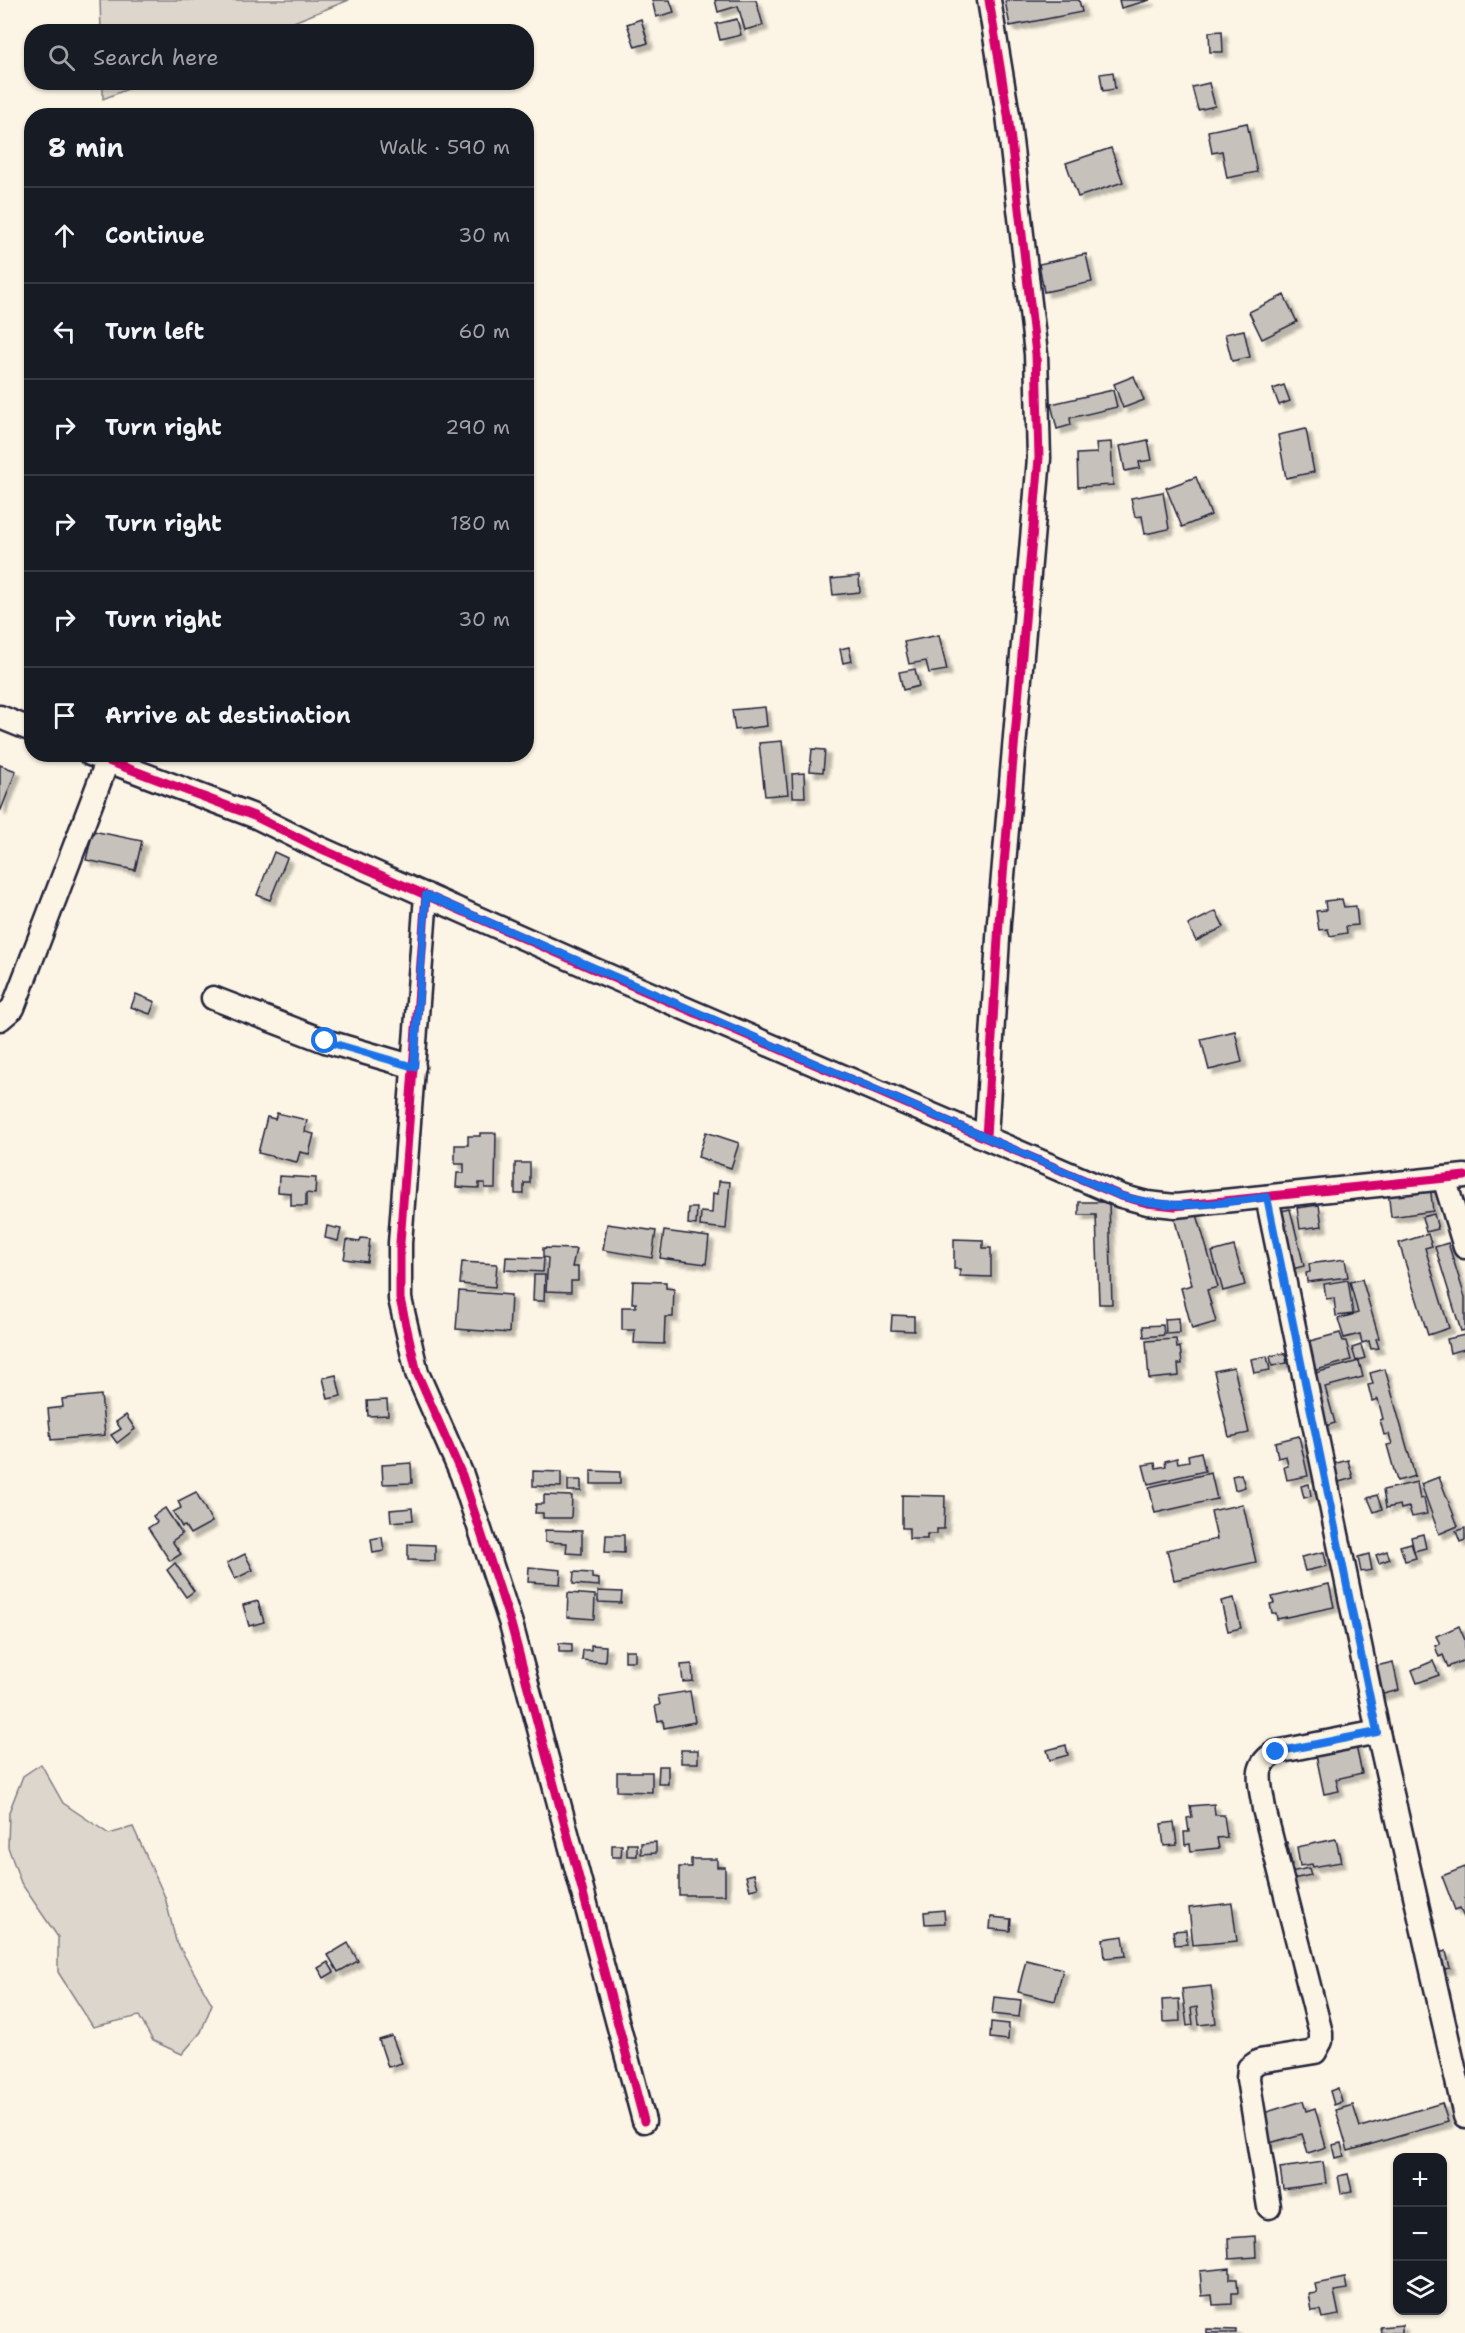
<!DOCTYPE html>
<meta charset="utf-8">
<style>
:root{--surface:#171b24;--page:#20242c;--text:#f1f3f6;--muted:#9ea1a6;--line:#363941}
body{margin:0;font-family:"Shantell Sans",sans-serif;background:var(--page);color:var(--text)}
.controls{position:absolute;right:18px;bottom:18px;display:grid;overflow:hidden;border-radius:12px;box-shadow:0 2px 4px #0004}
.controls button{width:54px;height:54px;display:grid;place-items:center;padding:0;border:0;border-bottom:2px solid var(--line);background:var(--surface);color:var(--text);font:30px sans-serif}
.stop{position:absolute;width:18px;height:18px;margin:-14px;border:4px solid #1a73e8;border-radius:50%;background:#fff}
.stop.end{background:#1a73e8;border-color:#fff;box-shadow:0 2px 6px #0008}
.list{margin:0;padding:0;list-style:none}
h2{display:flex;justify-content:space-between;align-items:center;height:78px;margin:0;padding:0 24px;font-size:26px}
h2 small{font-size:20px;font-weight:400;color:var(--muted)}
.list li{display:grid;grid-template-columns:39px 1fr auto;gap:18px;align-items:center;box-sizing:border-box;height:96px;padding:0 24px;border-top:2px solid var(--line)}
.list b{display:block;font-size:22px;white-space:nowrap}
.list em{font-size:20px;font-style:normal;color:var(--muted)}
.icon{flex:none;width:33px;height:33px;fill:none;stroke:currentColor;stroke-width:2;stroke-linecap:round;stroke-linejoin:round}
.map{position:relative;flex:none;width:1465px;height:2333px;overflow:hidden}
.search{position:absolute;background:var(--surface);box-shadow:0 2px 4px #0004;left:24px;top:24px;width:510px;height:66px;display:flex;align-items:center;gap:15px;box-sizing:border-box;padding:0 21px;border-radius:24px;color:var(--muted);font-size:22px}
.panel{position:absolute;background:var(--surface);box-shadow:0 2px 4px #0004;left:24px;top:108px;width:510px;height:654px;border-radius:24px}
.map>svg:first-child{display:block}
.green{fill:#dcd6cc;stroke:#7f7c84;stroke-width:1.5}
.building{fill:#c6c1bb;stroke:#22223b;stroke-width:1.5;filter:url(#shadow)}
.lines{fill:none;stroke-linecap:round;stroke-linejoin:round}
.minor-casing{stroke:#22223b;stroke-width:27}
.minor{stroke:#fcf5e5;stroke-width:22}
.cycleway-casing{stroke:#fcf5e5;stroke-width:13}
.cycleway{stroke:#d6006c;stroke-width:9}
.route{stroke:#1a73e8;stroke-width:8}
</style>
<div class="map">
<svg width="1465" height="2333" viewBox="0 0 1465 2333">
<defs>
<filter id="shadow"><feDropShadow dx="5" dy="5" stdDeviation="1.5" flood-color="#0004"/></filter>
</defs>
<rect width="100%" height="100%" fill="#fcf5e5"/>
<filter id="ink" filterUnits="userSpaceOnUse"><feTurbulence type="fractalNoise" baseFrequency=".0167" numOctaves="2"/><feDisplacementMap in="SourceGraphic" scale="12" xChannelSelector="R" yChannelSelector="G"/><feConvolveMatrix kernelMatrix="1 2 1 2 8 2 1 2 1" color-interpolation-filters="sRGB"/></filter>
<g filter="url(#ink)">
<g class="green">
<path d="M100 0H349L271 31H101Z"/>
<path d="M103 82H143V83L103 99Z"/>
<path d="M41 1764 63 1803 109 1834 133 1827 165 1897 176 1941 212 2004 201 2032 182 2054 153 2041 139 2016 93 2027 58 1972V1937L21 1883 8 1847 9 1812 23 1776Z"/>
</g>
<g class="building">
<path d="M652 0H670L674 12 656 17Z"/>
<path d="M715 0H756L763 25 745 30 738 6 718 12Z"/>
<path d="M1011 0H1079L1082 12 1010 26 1005 1Z"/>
<path d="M1119 0H1150L1121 8Z"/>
<path d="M641 19 648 43 635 47 627 24Z"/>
<path d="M737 19 741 35 720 40 716 24Z"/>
<path d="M1222 31 1223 52H1210L1209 32Z"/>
<path d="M1113 72 1115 89 1103 91 1100 74Z"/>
<path d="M1209 83 1215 106 1198 110 1192 87Z"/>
<path d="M1247 123 1257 172 1227 178 1222 151 1212 153 1208 131Z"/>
<path d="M1111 148 1123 182 1078 197 1066 163Z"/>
<path d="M1086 254 1092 282 1044 292 1039 264Z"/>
<path d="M1284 295 1297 322 1262 339 1249 312Z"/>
<path d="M1244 330 1250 357 1232 361 1225 334Z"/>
<path d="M1134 376 1144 400 1123 408 1114 384Z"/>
<path d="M1284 385 1290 401 1279 405 1273 389Z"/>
<path d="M1113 390 1117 407 1070 418 1071 425 1057 429 1051 404Z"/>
<path d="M1306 429 1314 472 1286 478 1278 435Z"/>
<path d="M1148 440 1152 460 1139 462 1140 468 1125 471 1120 446Z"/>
<path d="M1111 442 1113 485 1078 487 1077 454 1097 453 1096 443Z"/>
<path d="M1196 477 1211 515 1182 527 1166 488Z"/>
<path d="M1163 492 1169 529 1145 534 1142 516 1135 517 1131 498Z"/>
<path d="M859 576 860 592 833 595 831 579Z"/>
<path d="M939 635 947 670 929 673 926 661 909 664 904 642Z"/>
<path d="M849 647 852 661 843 663 840 649Z"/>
<path d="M915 669 919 686 903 690 899 672Z"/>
<path d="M765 707 767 726 735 730 732 710Z"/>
<path d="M782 741 788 794 765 796 759 743Z"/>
<path d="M812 749 825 750 823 772 810 771Z"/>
<path d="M0 765 16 771 1 810 0 809Z"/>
<path d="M804 773 805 797H793L792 774Z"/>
<path d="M93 831 142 841 135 870 86 860Z"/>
<path d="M274 852 287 858 270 900 257 895Z"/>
<path d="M1342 899 1344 907 1356 906 1358 925 1346 926 1347 933 1330 936 1328 929 1319 930 1316 911 1326 910 1325 901Z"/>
<path d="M1216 911 1224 927 1196 941 1188 925Z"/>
<path d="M136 994 155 1002 150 1014 131 1007Z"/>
<path d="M1235 1031 1242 1062 1209 1070 1201 1039Z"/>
<path d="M277 1113 307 1120 305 1132 314 1134 309 1154 300 1152 297 1162 258 1153 267 1117 275 1119Z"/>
<path d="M706 1132 739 1143 731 1168 698 1157Z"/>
<path d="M480 1133H496L495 1188H485V1183H479V1188L456 1187 457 1173H464V1164H455V1145H468V1136H480Z"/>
<path d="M515 1163H530V1183H524V1194H515Z"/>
<path d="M279 1176 316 1178 315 1194 306 1193V1206H291V1193L278 1192Z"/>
<path d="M719 1181 730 1182 726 1229 700 1226 701 1212 712 1213 713 1193 718 1194Z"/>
<path d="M1430 1185 1433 1211 1391 1217 1388 1191Z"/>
<path d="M1079 1202H1109L1112 1304H1099L1096 1215H1079Z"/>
<path d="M1319 1205 1322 1226 1300 1229 1297 1208Z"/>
<path d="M689 1208H697L696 1225 688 1224Z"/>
<path d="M1290 1209 1304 1266 1285 1271 1272 1213Z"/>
<path d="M1196 1211 1218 1287 1207 1290 1216 1322 1192 1329 1181 1288 1192 1285 1174 1217Z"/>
<path d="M1434 1214 1438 1229 1426 1232 1422 1217Z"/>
<path d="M607 1224 656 1231 652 1258 603 1250Z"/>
<path d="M327 1226 341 1229 338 1241 325 1238Z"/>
<path d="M664 1231 709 1237 706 1264 660 1258Z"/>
<path d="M1428 1234 1432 1246 1425 1248 1449 1328 1428 1335 1399 1243Z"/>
<path d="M361 1238 370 1239 367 1262 344 1259 347 1240 360 1242Z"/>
<path d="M954 1239 983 1240V1248H991V1277L960 1276V1269H954Z"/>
<path d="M1448 1243 1465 1297V1330L1461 1331 1435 1247Z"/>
<path d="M1234 1246 1245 1285 1223 1291 1212 1252Z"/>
<path d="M543 1248 576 1249 572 1267H578V1281H571V1292L546 1291 548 1258 543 1257Z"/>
<path d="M506 1257 544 1258 543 1272 505 1270Z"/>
<path d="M1345 1259 1348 1277 1307 1282 1306 1273 1310 1272 1309 1264Z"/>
<path d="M462 1262 497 1264 495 1287 460 1284Z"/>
<path d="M534 1275H545L544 1301H533Z"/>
<path d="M1362 1279 1379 1338 1376 1339 1379 1348 1371 1349 1369 1341 1362 1343 1360 1334 1344 1338 1338 1319 1358 1313 1350 1282Z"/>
<path d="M1348 1280 1353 1314 1336 1316 1334 1298 1326 1299 1324 1284Z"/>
<path d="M633 1281 666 1282V1288L674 1289 673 1317H665L664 1344 634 1343 635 1330H622V1307H636V1303H632Z"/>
<path d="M459 1291 511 1295 509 1333 456 1329Z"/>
<path d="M892 1315 914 1316V1331L891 1330Z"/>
<path d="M1179 1318 1180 1333 1166 1334 1165 1319Z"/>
<path d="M1163 1325 1164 1335 1144 1337 1143 1326Z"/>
<path d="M1340 1333 1343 1341H1346L1351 1360 1310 1372 1302 1343Z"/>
<path d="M1465 1335V1349L1450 1353 1447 1339Z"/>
<path d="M1176 1339 1177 1348 1180 1347 1182 1364H1178L1179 1376 1149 1379 1146 1341Z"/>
<path d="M1361 1345 1365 1358 1356 1361 1352 1348Z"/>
<path d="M1285 1353 1287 1363 1272 1366 1270 1356Z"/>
<path d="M1267 1356 1270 1370 1254 1373 1251 1359Z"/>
<path d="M1359 1361 1363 1377 1325 1387 1335 1423 1322 1427 1308 1375Z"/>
<path d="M1234 1367 1249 1433 1229 1437 1214 1371Z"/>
<path d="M1385 1369 1415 1476 1397 1481 1387 1445 1392 1444 1389 1434 1384 1435 1380 1420 1383 1419 1378 1399 1372 1401 1368 1385 1373 1384 1370 1373Z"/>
<path d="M336 1375 341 1396 328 1399 323 1378Z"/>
<path d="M101 1395 105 1435 51 1440 48 1409 63 1407 62 1399Z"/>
<path d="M387 1400 388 1415 368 1416 367 1401Z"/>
<path d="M126 1415 135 1429 117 1443 111 1435 121 1429 116 1422Z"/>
<path d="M1299 1436 1308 1476 1287 1480 1284 1467 1288 1466 1286 1456 1278 1458 1275 1442Z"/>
<path d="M1201 1452 1205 1471 1148 1484 1143 1465 1155 1463 1156 1468 1166 1466 1165 1461 1177 1458 1178 1463 1189 1461 1188 1455Z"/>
<path d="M1348 1460 1353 1478 1332 1484 1326 1466Z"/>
<path d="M411 1463 412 1483 383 1484 382 1465Z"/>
<path d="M533 1471 561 1472V1487L533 1486Z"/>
<path d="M591 1471 620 1472V1484H591Z"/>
<path d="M1211 1473 1217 1499 1155 1513 1149 1487Z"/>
<path d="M1241 1474 1245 1487 1235 1490 1232 1476Z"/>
<path d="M1439 1477 1458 1526 1439 1534 1421 1484Z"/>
<rect x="568" y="1480" width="13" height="11"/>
<path d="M1417 1482 1420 1499 1424 1498 1427 1514 1412 1517 1409 1507 1401 1509 1400 1505 1386 1508 1383 1490Z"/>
<path d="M1309 1484 1311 1496 1304 1498 1301 1486Z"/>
<path d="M196 1492 212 1522 190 1534 185 1526 182 1527 173 1512 181 1508 178 1501Z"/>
<path d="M544 1495 572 1496 571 1518H543V1513H535L536 1504H544Z"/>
<path d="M902 1495 945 1496 944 1529H937V1534H927V1539H909V1528H902Z"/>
<path d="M1377 1495 1382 1509 1374 1512 1368 1498Z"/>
<path d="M1243 1504 1256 1562 1174 1580 1167 1550 1217 1539 1211 1511Z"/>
<path d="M165 1508 182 1534 172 1541 181 1554 170 1561 148 1528 157 1522 153 1516Z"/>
<path d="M412 1508 413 1520 391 1522 390 1510Z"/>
<path d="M1465 1528V1540L1460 1542 1456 1531Z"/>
<path d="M545 1530 582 1531V1554L566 1553 567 1543 545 1542Z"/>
<path d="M1423 1534 1426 1548 1414 1551 1411 1537Z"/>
<path d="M606 1535H624V1553L605 1552Z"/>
<path d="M382 1537 384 1551 373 1553 371 1539Z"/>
<path d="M1411 1543 1416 1558 1405 1561 1400 1546Z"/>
<path d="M408 1544 435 1545V1561L408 1560Z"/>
<path d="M1387 1551 1390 1559 1379 1563 1376 1555Z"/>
<path d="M1324 1552 1327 1566 1305 1571 1301 1557Z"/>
<path d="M245 1554 253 1570 235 1579 227 1563Z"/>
<path d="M1369 1554 1372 1570 1361 1572 1358 1557Z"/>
<path d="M175 1563 194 1591 186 1597 167 1570Z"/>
<path d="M529 1567 561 1570 560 1584 528 1582Z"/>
<path d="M574 1572 592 1573V1578L599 1579V1586L573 1584Z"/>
<path d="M1329 1584 1334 1607 1277 1619 1276 1613H1272L1270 1604 1274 1603 1272 1597Z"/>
<path d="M598 1591 622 1592 621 1603 598 1602Z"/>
<path d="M568 1593 595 1595 594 1619 567 1617Z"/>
<path d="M1234 1598 1241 1628 1228 1631 1221 1601Z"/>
<path d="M258 1601 264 1622 249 1626 243 1605Z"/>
<path d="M1459 1626 1465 1640V1660L1448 1667 1443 1655 1439 1657 1435 1646 1440 1644 1436 1636Z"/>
<path d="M559 1643 572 1644V1652H559Z"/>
<path d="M591 1645 606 1646 605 1662 582 1660 583 1650H591Z"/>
<rect x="625" y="1650" width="10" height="11"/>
<path d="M1433 1661 1439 1675 1417 1683 1412 1670Z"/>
<path d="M1393 1662 1399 1690 1376 1696 1372 1667Z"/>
<path d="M692 1664 693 1681 683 1682 681 1665Z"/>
<path d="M690 1691 695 1722 664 1728 663 1720 658 1721 655 1706 660 1705 658 1696Z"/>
<path d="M1355 1742 1362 1773 1336 1779 1339 1791 1324 1794 1315 1750Z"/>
<path d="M1066 1745 1068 1755 1050 1760 1047 1750Z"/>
<rect x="681" y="1750" width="17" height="13"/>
<path d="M659 1766H668V1784H658Z"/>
<path d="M617 1772H652V1792L617 1791Z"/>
<path d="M1214 1804 1215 1815H1224L1227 1837 1217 1838 1219 1848 1191 1851 1190 1844 1185 1845 1184 1832H1189L1187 1818 1192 1817 1190 1806Z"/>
<path d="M1174 1822 1177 1845 1164 1846 1161 1824Z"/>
<path d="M1336 1839 1341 1862 1313 1867 1312 1864 1300 1866 1297 1847Z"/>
<path d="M656 1842V1853L641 1854V1843Z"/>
<path d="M1287 1842 1292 1865 1281 1867 1276 1844Z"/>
<rect x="627" y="1844" width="10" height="12"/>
<path d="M612 1845H622L621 1857H612Z"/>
<path d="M691 1859H717V1867H725V1895H679V1867H691Z"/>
<path d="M1465 1867V1920L1460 1908 1455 1910 1442 1876Z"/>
<path d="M1309 1868 1311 1875 1288 1880 1286 1873Z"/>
<path d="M754 1874 758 1888 750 1890 746 1876Z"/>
<path d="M1232 1903 1237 1941 1193 1945 1189 1908Z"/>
<path d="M944 1910 945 1923 925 1924 924 1912Z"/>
<path d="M991 1917 1011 1919 1010 1931 990 1929Z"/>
<path d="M1186 1930 1187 1944 1175 1945 1173 1931Z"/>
<path d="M1123 1936 1126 1956 1105 1958 1103 1939Z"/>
<path d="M348 1943 358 1961 338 1972 328 1955Z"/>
<path d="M1446 1951 1450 1968 1435 1971 1432 1955Z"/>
<path d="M1026 1960 1063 1969 1055 2001 1018 1992Z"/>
<path d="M328 1962 334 1972 324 1978 318 1968Z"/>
<path d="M1211 1986 1216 2023 1199 2025 1197 2007 1191 2008 1193 2025 1187 2026 1182 1989Z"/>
<path d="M994 1997 1021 2000 1019 2017 992 2014Z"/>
<path d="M1179 1999 1180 2021 1163 2022 1162 2000Z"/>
<path d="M991 2022 1009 2024 1008 2040 990 2038Z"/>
<path d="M392 2036 402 2063 388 2067 379 2040Z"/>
<path d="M1338 2088 1342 2102 1334 2105 1330 2091Z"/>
<path d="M1303 2101 1306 2111 1315 2108 1326 2147 1308 2153 1302 2134 1266 2144 1257 2115Z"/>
<path d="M1442 2103 1448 2122 1348 2151 1336 2110 1353 2105 1360 2127Z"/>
<path d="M1341 2143 1344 2156 1335 2158 1332 2145Z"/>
<path d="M1323 2162 1326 2183 1283 2189 1280 2168Z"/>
<path d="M1348 2174 1352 2191 1341 2193 1338 2176Z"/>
<path d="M1255 2236 1256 2257 1229 2259 1228 2238Z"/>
<path d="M1230 2268V2279H1237L1238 2293H1232V2304L1213 2305 1212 2295 1202 2296 1200 2271Z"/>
<path d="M1345 2278 1347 2289 1334 2291 1339 2315 1322 2318 1320 2310 1312 2311 1309 2294 1317 2293 1315 2284Z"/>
<path d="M1402 2325V2333H1381L1380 2327Z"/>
<path d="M1207 2329 1236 2330V2333H1207Z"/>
</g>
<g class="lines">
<defs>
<g id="minor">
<path d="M0 717 32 730"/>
<path d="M90 754 254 816 317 847 593 969 1121 1196 1147 1203 1175 1206 1465 1176"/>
<path d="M426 895 400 1243V1299L417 1373 462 1475 511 1624 644 2121"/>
<path d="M213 998 325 1041 414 1067"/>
<path d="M0 1019 13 1008 107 762"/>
<path d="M986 1137 999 922 1039 458 1036 354 1008 115 989 0"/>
<path d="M1444 1178 1465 1247"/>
<path d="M1267 1197 1378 1732 1465 2116"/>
<path d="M1269 2207 1248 2079 1249 2068 1259 2061 1315 2052 1321 2041V2033L1264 1809C1261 1784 1251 1766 1276 1752L1378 1732"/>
</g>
</defs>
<use href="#minor" class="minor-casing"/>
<use href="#minor" class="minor"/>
<defs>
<g id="cycleway">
<path d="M90 754 254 816 317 847 593 969 1121 1196 1147 1203 1175 1206 1465 1176"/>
<path d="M426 895 400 1243V1299L417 1373 462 1475 511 1624 644 2121"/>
<path d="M986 1137 999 922 1039 458 1036 354 1008 115 989 0"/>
</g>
</defs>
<use href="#cycleway" class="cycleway-casing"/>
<use href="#cycleway" class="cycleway"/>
</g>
</g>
<g class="lines" filter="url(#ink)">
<path class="route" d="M325 1041 414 1067 426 895 1121 1196C1175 1211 1213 1204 1267 1197L1377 1732 1276 1752"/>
</g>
</svg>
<div class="controls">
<button>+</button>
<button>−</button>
<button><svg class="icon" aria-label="layers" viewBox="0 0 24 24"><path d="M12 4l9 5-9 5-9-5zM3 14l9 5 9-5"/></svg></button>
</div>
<div class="stop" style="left:325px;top:1041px"></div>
<div class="stop end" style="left:1276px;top:1752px"></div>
<div class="search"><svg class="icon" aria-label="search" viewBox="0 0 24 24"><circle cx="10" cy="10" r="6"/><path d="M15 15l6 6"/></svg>Search here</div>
<section class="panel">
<h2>8 min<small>Walk · 590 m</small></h2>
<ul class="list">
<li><svg class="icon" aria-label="ahead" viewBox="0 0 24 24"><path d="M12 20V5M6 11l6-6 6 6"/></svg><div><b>Continue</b></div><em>30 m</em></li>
<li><svg class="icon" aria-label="left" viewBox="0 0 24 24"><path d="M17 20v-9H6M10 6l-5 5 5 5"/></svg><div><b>Turn left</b></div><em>60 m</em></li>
<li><svg class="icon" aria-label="right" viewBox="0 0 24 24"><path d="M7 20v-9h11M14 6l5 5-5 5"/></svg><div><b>Turn right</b></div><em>290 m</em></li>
<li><svg class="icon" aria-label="right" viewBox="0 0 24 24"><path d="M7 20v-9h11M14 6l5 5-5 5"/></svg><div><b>Turn right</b></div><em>180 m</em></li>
<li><svg class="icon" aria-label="right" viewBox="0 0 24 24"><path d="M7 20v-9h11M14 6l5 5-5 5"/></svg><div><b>Turn right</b></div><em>30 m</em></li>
<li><svg class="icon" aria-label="arrive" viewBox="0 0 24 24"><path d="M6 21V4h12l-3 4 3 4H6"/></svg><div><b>Arrive at destination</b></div></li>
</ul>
</section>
</div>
